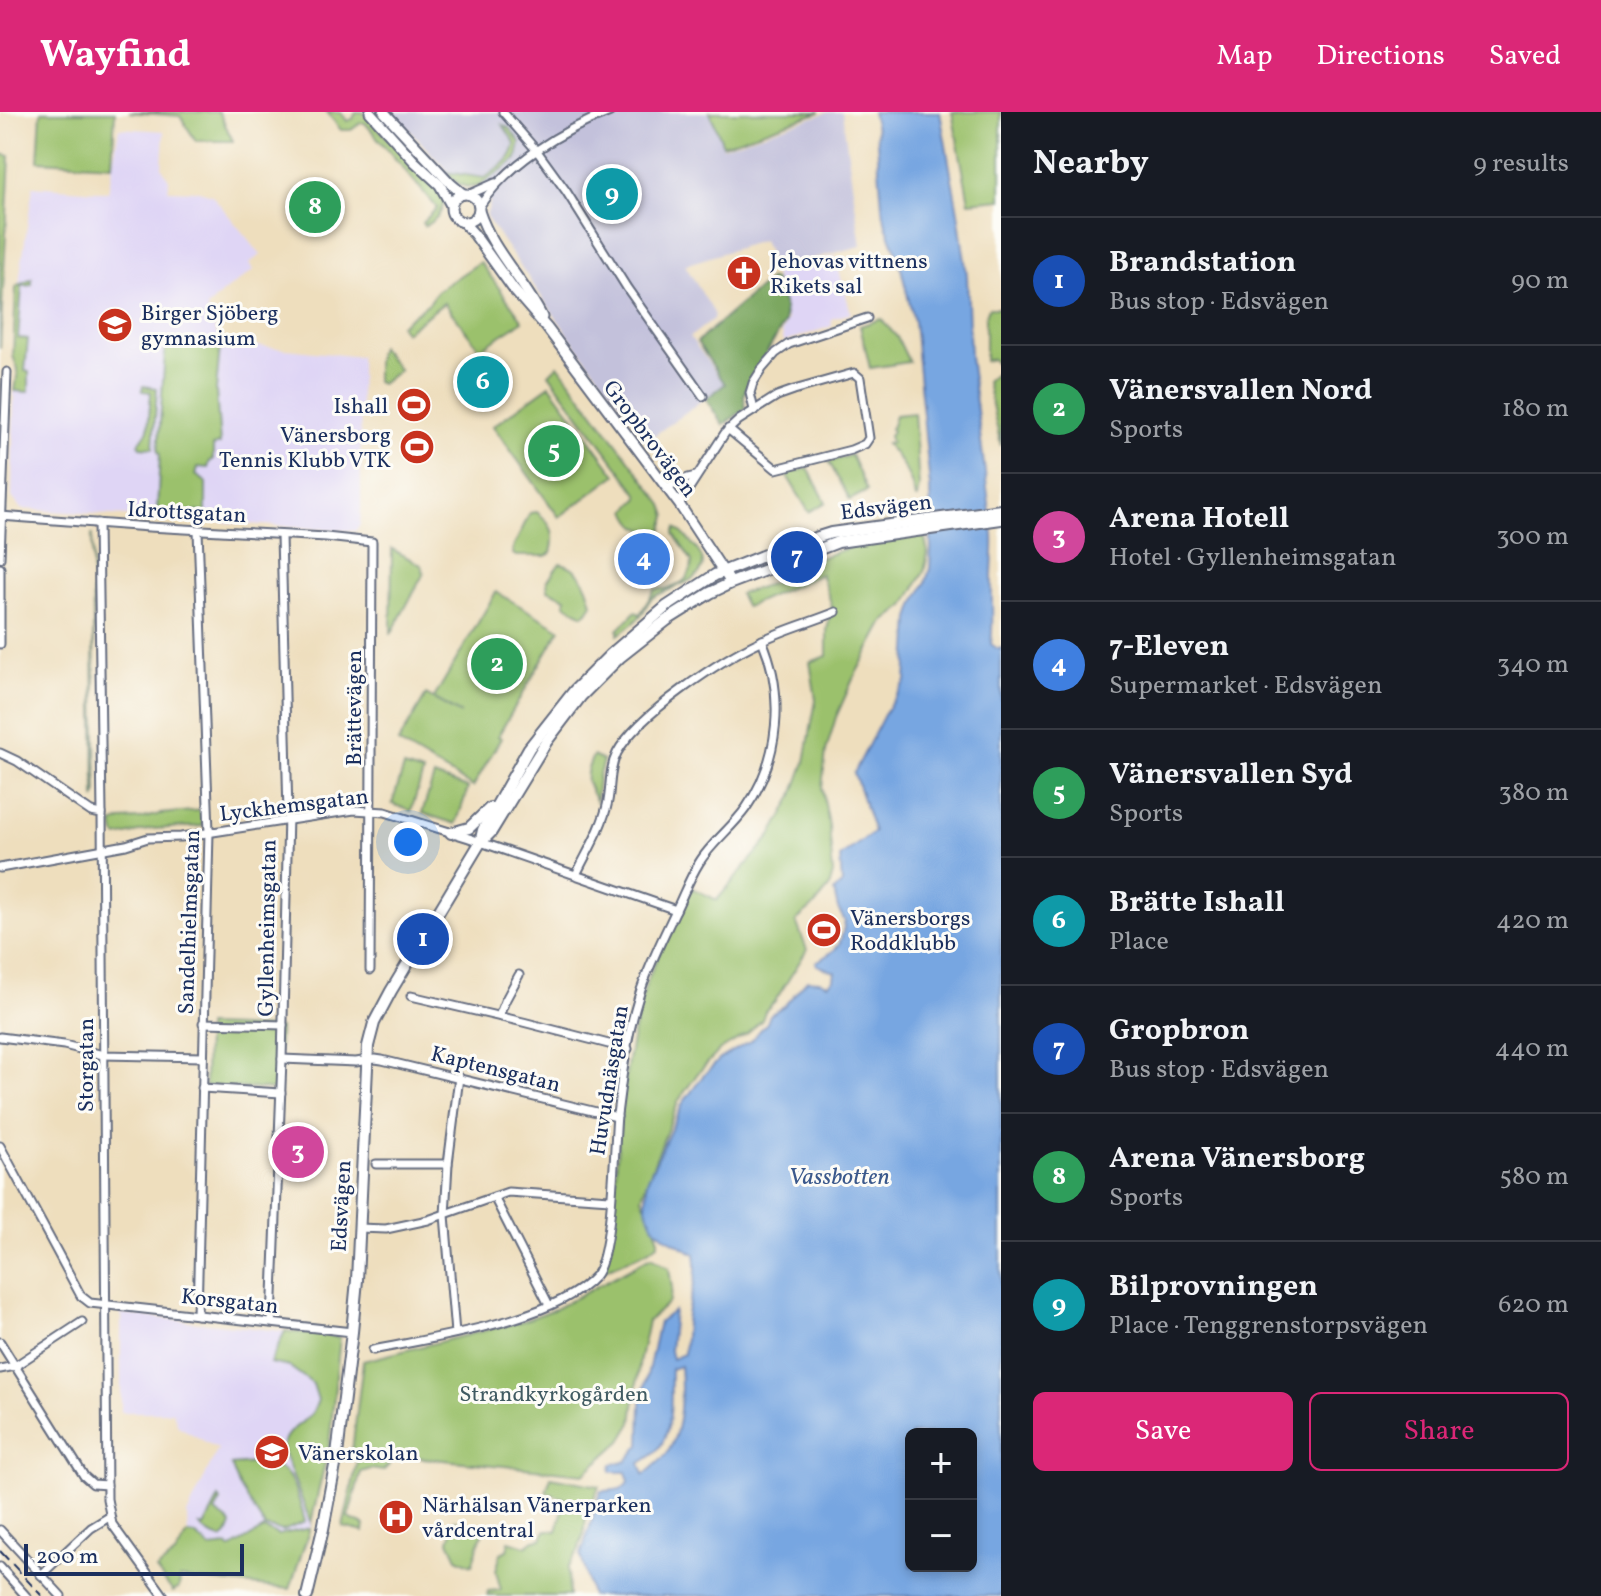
<!DOCTYPE html>
<meta charset="utf-8">
<style>
:root{--surface:#171b24;--page:#242831;--text:#f1f3f6;--muted:#9ea1a6;--line:#363941;--accent:#db2777}
body{margin:0;font-family:Vollkorn,serif;background:var(--page);color:var(--text)}
.controls{position:absolute;right:24px;bottom:24px;display:grid;overflow:hidden;border-radius:12px;box-shadow:0 4px 12px #0003}
.controls button{width:72px;height:72px;display:grid;place-items:center;padding:0;border:0;border-bottom:2px solid var(--line);background:var(--surface);color:var(--text);font:40px sans-serif}
.scale{position:absolute;left:24px;bottom:20px;width:220px;box-sizing:border-box;padding-left:8px;border:4px solid #1b2f5e;border-top:0;font-size:22px;line-height:28px;white-space:nowrap;color:#1b2f5e;-webkit-text-stroke:6px #fdfcf7;paint-order:stroke}
.you{position:absolute;left:408px;top:730px;width:28px;height:28px;margin:-20px;border:6px solid #fff;border-radius:50%;background:#1a73e8;box-shadow:0 0 0 12px #1a73e833}
.badge{display:grid;place-items:center;width:52px;height:52px;border-radius:50%;background:var(--accent);color:#fff;font-size:26px;font-weight:700}
.pin{position:absolute;translate:-50% -50%;border:4px solid #fff;box-shadow:0 2px 8px #0006}
.list{margin:0;padding:0;list-style:none}
h2{display:flex;justify-content:space-between;align-items:center;height:104px;margin:0;padding:0 32px;font-size:34px}
h2 small{font-size:26px;font-weight:400;color:var(--muted)}
.list li{display:grid;grid-template-columns:52px 1fr auto;gap:24px;align-items:center;box-sizing:border-box;height:128px;padding:0 32px;border-top:2px solid var(--line)}
.list b{display:block;font-size:30px;white-space:nowrap}
.list p{margin:0;font-size:26px;white-space:nowrap;color:var(--muted)}
.list em{font-size:26px;font-style:normal;color:var(--muted)}
.actions{display:flex;gap:16px;padding:24px 32px}
.actions a{flex:1;padding:18px 0;border:2px solid var(--accent);border-radius:12px;text-align:center;font-size:28px;color:var(--accent)}
.actions .main{background:var(--accent);color:#fff}
.map{position:relative;flex:none;width:1001px;height:1484px;overflow:hidden}
header{display:flex;align-items:center;gap:48px;box-sizing:border-box;height:112px;padding:0 40px;background:var(--accent);color:#fff}
header strong{font-size:38px}
nav{display:flex;gap:44px;margin-inline-start:auto;font-size:28px}
main{display:flex}
aside{flex:1;background:var(--surface)}
.map>svg:first-child{display:block}
.built{fill:#dfd5f5}
.industrial{fill:#c3c1db}
.green{fill:#9bc16c;stroke:#5b7865;stroke-width:2}
.forest{fill:#7ca760;stroke:#4c6b5f;stroke-width:2}
.water{fill:#77a6e1;stroke:#496aa0;stroke-width:2;fill-rule:evenodd}
.lines{fill:none;stroke-linecap:round;stroke-linejoin:round}
.minor-casing{stroke:#656c7f;stroke-width:11}
.tertiary-casing{stroke:#656c7f;stroke-width:13}
.secondary-casing{stroke:#656c7f;stroke-width:14}
.minor{stroke:#fff;stroke-width:7}
.tertiary{stroke:#fff;stroke-width:9}
.secondary{stroke:#fff;stroke-width:10}
.rail{stroke:#1b2f5e;stroke-width:2;stroke-dasharray:12 6;stroke-linecap:butt}
.labels{text-anchor:middle;stroke-width:6;stroke-linejoin:round;paint-order:stroke}
.poi-label{font-size:22px;fill:#1b2f5e;stroke:#fdfcf7;text-anchor:start}
.street-label{font-size:22px;fill:#1b2f5e;stroke:#fdfcf7}
.park-label{font-size:22px;fill:#415b62;stroke:#fdfcf7}
.water-label{font-size:24px;font-style:italic;fill:#3b598c;stroke:#fdfcf7}
</style>
<header>
<strong>Wayfind</strong>
<nav><a>Map</a><a>Directions</a><a>Saved</a></nav>
</header>
<main>
<div class="map">
<svg width="1001" height="1484" viewBox="0 0 1001 1484">
<rect width="100%" height="100%" fill="#fdfcf7"/>
<filter id="ink" filterUnits="userSpaceOnUse"><feTurbulence type="fractalNoise" baseFrequency=".0125" numOctaves="2"/><feDisplacementMap in="SourceGraphic" scale="16" xChannelSelector="R" yChannelSelector="G"/><feConvolveMatrix kernelMatrix="1 2 1 2 8 2 1 2 1" color-interpolation-filters="sRGB"/></filter>
<filter id="wash" filterUnits="userSpaceOnUse"><feTurbulence type="fractalNoise" baseFrequency=".006" numOctaves="4" result="noise"/><feDisplacementMap in="SourceGraphic" scale="32" xChannelSelector="R" yChannelSelector="G"/><feGaussianBlur stdDeviation="1.8" result="paint"/><feColorMatrix in="noise" values="0 0 0 0 0 0 0 0 0 0 0 0 0 0 0 0 0 1.4 0 .05"/><feComposite in="paint" operator="in"/></filter>
<g filter="url(#wash)">
<rect width="100%" height="100%" fill="#eedebd"/>
<g class="built">
<path d="M119 16 164 19 162 56 169 68 168 78 199 79 212 83 261 143 249 151 254 158 221 182 207 196 220 230 360 245 361 395 360 413 355 419 21 397 12 385 14 277 17 265 15 233 20 163 33 74 108 80Z"/>
<path d="M835 144 851 201 831 207 832 214 784 230 782 220 787 208 773 159Z"/>
<path d="M121 1202 340 1225 327 1344 307 1429 290 1477 180 1466 179 1476 173 1480 156 1458 172 1449 188 1426 187 1403 218 1337 178 1314 173 1300H121Z"/>
</g>
<path class="industrial" d="M393 0H709L723 35 829 0H842L861 134 774 157 763 128 685 153 714 201 713 207 690 225 724 272 648 328 569 224 486 105 490 91 483 68 452 64Z"/>
<g class="green">
<path d="M41 0H115L112 53 38 49Z"/>
<path d="M129 0H219L233 29H196L180 4Z"/>
<path d="M327 0H341L347 9 353 7 356 0H363L404 44 437 75 444 85C444 99 437 108 424 114L422 111 437 96 365 11H361L351 18H341Z"/>
<path d="M710 0H820L723 33Z"/>
<path d="M952 0H1001V87L969 90Z"/>
<path d="M503 13 509 16 520 30 517 47 479 74C463 78 456 71 445 60L485 66C499 55 513 49 515 31Z"/>
<path d="M0 42 10 44 0 237Z"/>
<path d="M480 150 523 209 480 237 444 191 405 220 400 213 430 190 437 179Z"/>
<path d="M32 167V173L22 174 18 226 28 227 25 259 29 260V280L15 279 18 257 13 244 16 175Z"/>
<path d="M989 196H1001V334L987 270 999 259 997 252 992 247 985 249V206Z"/>
<path d="M881 207 897 225 909 250 870 256 860 214Z"/>
<path d="M166 226 220 235 216 279 220 332 213 334V348L210 349 208 356 198 355 196 363 206 370V400L157 399 160 341 158 340Z"/>
<path d="M380 235 399 258 381 272 376 270V248Z"/>
<path d="M558 253 663 393 667 404 661 423C644 420 633 415 627 398L639 386 638 382 549 262Z"/>
<path d="M550 273 616 363 559 405 493 314Z"/>
<path d="M143 274 157 276 153 336 140 335 139 331 148 318 151 280 142 279Z"/>
<path d="M914 301 919 375 917 386H915C911 363 901 349 886 332L891 331 889 324 892 319 891 317 895 303Z"/>
<path d="M851 343 867 379 850 388 829 350Z"/>
<path d="M808 356 826 390 809 400 786 362Z"/>
<path d="M537 400C553 413 556 422 551 441L546 444H516L513 442V436L530 401Z"/>
<path d="M676 416C685 422 691 430 698 439 719 468 667 475 652 486 647 490 646 496 642 502 636 510 626 517 618 523V518L635 500 640 502 655 477C675 478 691 470 692 449L674 422Z"/>
<path d="M92 422 97 683 95 687Z"/>
<path d="M924 422 928 441 924 460 905 494 884 510 853 567 836 605 826 639 822 676 829 714 833 762 829 776 815 793 796 809 807 838 775 889 765 899 762 908 747 922 720 938 698 961 679 988 647 1069 642 1085 658 1124V1132L646 1140 604 1158 610 1136C618 1049 619 953 647 870 659 837 678 808 692 776L717 788 771 724 792 686 805 650 816 588 810 550 827 544V518L832 494 821 462 746 495 739 482 782 468 820 446 853 434Z"/>
<path d="M392 437 421 453 424 461 391 522Z"/>
<path d="M560 451C580 454 588 474 592 492L587 500 583 503 565 492 566 486 548 478 547 469Z"/>
<path d="M496 480 560 517 498 624 501 626 473 675 398 631 426 583 461 602 434 586Z"/>
<path d="M593 644 603 649 598 666 596 689C585 669 583 665 593 644Z"/>
<path d="M404 655 423 661 411 699 392 692Z"/>
<path d="M434 664 468 676 456 712 422 701Z"/>
<path d="M202 698V714L152 717 118 725 115 723 113 712 121 708 140 707 160 702Z"/>
<path d="M206 914 279 916 278 978 205 974Z"/>
<path d="M651 1145 669 1156 672 1176 669 1190 648 1209 640 1247 632 1311 621 1329 584 1362 352 1339 363 1249 523 1209 555 1197Z"/>
<path d="M285 1219 340 1225 329 1334 311 1411 282 1337C284 1318 301 1314 312 1301 314 1298 317 1291 318 1288L313 1272 290 1255 270 1251Z"/>
<path d="M354 1342 389 1347V1353L383 1359 371 1357 361 1360 348 1406 365 1413 364 1420 343 1415 357 1351Z"/>
<path d="M255 1351C265 1352 278 1353 286 1361 294 1369 302 1398 305 1410L283 1419 265 1415 239 1374 231 1353Z"/>
<path d="M551 1365 599 1374 586 1406 584 1421 578 1439 568 1455 569 1484H487L488 1479 501 1478 496 1459 501 1441 507 1438 509 1429 526 1434 534 1428 542 1427 546 1418 557 1419 566 1387 546 1380Z"/>
<path d="M219 1386 221 1389 215 1400 229 1410 231 1413 227 1423 222 1427C213 1425 205 1422 200 1414L204 1415Z"/>
<path d="M455 1408 484 1416 472 1453 457 1446 449 1429Z"/>
<path d="M310 1416 290 1477 180 1466 179 1476 173 1480 156 1458 175 1443 188 1422 195 1423 210 1436 228 1434 230 1437 264 1417 278 1423Z"/>
</g>
<path class="forest" d="M770 167 774 168 784 194 785 210 747 274 744 283 745 297 723 313 706 287 725 272 697 230Z"/>
<path class="water" d="M872 0H940L958 100 967 163 970 245 993 422C994 438 992 452 992 467 991 489 994 510 991 532L998 537 1001 536V1484H591L581 1443 601 1379C612 1378 624 1380 629 1369L626 1360H611L612 1352 627 1349 640 1333 641 1291 659 1210 674 1199 670 1239 672 1247 684 1242C685 1229 685 1215 687 1202 691 1179 699 1166 695 1142L665 1125 654 1115 646 1095 647 1069 683 991 703 964 720 947 750 929 767 911 770 903 785 893 807 868 820 869 828 872 834 867 835 860 817 853 816 850C839 837 841 835 845 809L838 797 834 779 842 772 840 745 874 720 854 661 886 599 906 569 910 506 915 491 926 470 930 456 931 438 930 375 914 210 898 144 886 113 882 94 876 17ZM680 1254C682 1279 682 1320 667 1341 661 1349 651 1356 644 1363L640 1351C645 1348 652 1344 656 1340 675 1319 670 1283 671 1257ZM911 1322H971V1454H911Z"/>
</g>
<g filter="url(#ink)">
<g class="lines">
<defs>
<g id="minor">
<path d="M503 0 537 39 566 79 627 176 703 284"/>
<path d="M468 83 495 71"/>
<path d="M479 95C507 52 562 18 610 0"/>
<path d="M754 298 750 281 753 271 762 257 776 241 789 232 867 206"/>
<path d="M667 376 688 366 696 364"/>
<path d="M679 392 725 321 739 308 777 284 794 278 854 261 860 266 869 326 865 332 851 338 776 357 728 317"/>
<path d="M0 404 149 415 326 425 372 430 370 858"/>
<path d="M98 411 102 702 107 1387 112 1412 164 1484"/>
<path d="M0 446 7 260"/>
<path d="M0 456V532"/>
<path d="M0 641 17 649 91 700 102 702"/>
<path d="M0 756 126 733 148 726 181 725 354 698 385 700 469 726 676 798"/>
<path d="M576 763C587 740 603 715 608 689 611 673 609 657 617 641 637 603 722 547 761 529 785 517 812 510 836 500"/>
<path d="M411 884 523 910 628 937"/>
<path d="M499 904 505 889 519 863"/>
<path d="M203 911 283 913"/>
<path d="M0 925 64 933 103 943 203 945"/>
<path d="M282 947 356 950 375 947 382 948 617 1005"/>
<path d="M202 976 281 981"/>
<path d="M0 1034 81 1184 90 1191 352 1220"/>
<path d="M376 1052H448"/>
<path d="M494 1085 549 1193"/>
<path d="M359 1116 386 1117 428 1108 508 1080 610 1087"/>
<path d="M197 1203 209 720 198 418"/>
<path d="M272 1210 282 947 288 703 281 423"/>
<path d="M455 1221 445 1103 448 1052 459 965"/>
<path d="M0 1230 84 1364 93 1372 107 1373"/>
<path d="M373 1238C430 1226 555 1209 595 1164 613 1143 614 1036 617 1003 622 964 627 922 639 884 648 855 662 828 675 800 683 784 689 767 699 751 711 731 732 716 746 696 780 647 785 582 762 528"/>
<path d="M0 1257 15 1254 82 1210"/>
<path d="M0 1418 61 1484"/>
<path d="M0 1455 26 1484"/>
<path d="M41 1463 91 1416 109 1405"/>
</g>
<g id="tertiary">
<path d="M370 0 414 49 440 73 451 93"/>
<path d="M384 0 451 72 463 82"/>
<circle cx="465" cy="96" r="14"/>
<path d="M479 99C492 139 524 168 542 205"/>
<path d="M463 110 474 122 514 178 547 216 679 392 731 471"/>
</g>
<g id="secondary">
<path d="M451 721 469 716 490 696"/>
<path d="M480 731 483 718 529 636 574 579 611 542 666 495 715 463 777 438 831 421 1001 398"/>
<path d="M307 1484 323 1417 337 1343 352 1220 357 1168 368 934 374 911 391 879 480 731 491 720 546 630 581 584 620 545 667 508 710 481 731 471 838 430 1001 407"/>
</g>
</defs>
<use href="#minor" class="minor-casing"/>
<use href="#tertiary" class="tertiary-casing"/>
<use href="#secondary" class="secondary-casing"/>
<use href="#minor" class="minor"/>
<use href="#tertiary" class="tertiary"/>
<use href="#secondary" class="secondary"/>
<path class="rail" d="M0 1439 42 1484"/>
</g>
</g>
<defs>
<symbol id="church-disc" viewBox="-11 -11 22 22"><circle r="9.5" fill="#c8321e" stroke="#fdfcf7"/><path d="M-1.2-6h2.4v3.5h3.3v2.4h-3.3V6h-2.4V-.1h-3.3v-2.4h3.3Z" fill="#fff"/></symbol>
<symbol id="school-disc" viewBox="-11 -11 22 22"><circle r="9.5" fill="#c8321e" stroke="#fdfcf7"/><path d="M0-5L7-2L0 1L-7-2ZM-4 1L0 2.5L4 1V4Q0 6-4 4Z" fill="#fff"/></symbol>
<symbol id="stadium-disc" viewBox="-11 -11 22 22"><circle r="9.5" fill="#c8321e" stroke="#fdfcf7"/><path d="M0-5a6.5 5 0 1 0 0 10a6.5 5 0 1 0 0-10ZM-3.5-1.8h7v3.6h-7Z" fill="#fff"/></symbol>
<symbol id="hospital-disc" viewBox="-11 -11 22 22"><circle r="9.5" fill="#c8321e" stroke="#fdfcf7"/><path d="M-5-5h3v3.5h4V-5h3V5h-3V1.5h-4V5h-3Z" fill="#fff"/></symbol>
</defs>
<g fill-rule="evenodd">
<use href="#church-disc" x="724" y="141" width="40" height="40"/>
<use href="#school-disc" x="95" y="193" width="40" height="40"/>
<use href="#stadium-disc" x="394" y="273" width="40" height="40"/>
<use href="#stadium-disc" x="397" y="315" width="40" height="40"/>
<use href="#stadium-disc" x="804" y="798" width="40" height="40"/>
<use href="#school-disc" x="252" y="1320" width="40" height="40"/>
<use href="#hospital-disc" x="376" y="1385" width="40" height="40"/>
</g>
<g class="labels">
<g class="poi-label">
<text x="770" y="156">Jehovas vittnens<tspan x="770" dy="25">Rikets sal</tspan></text>
<text x="141" y="208">Birger Sjöberg<tspan x="141" dy="25">gymnasium</tspan></text>
<text x="388" y="301" text-anchor="end">Ishall</text>
<text x="391" y="330" text-anchor="end">Vänersborg<tspan x="391" dy="25">Tennis Klubb VTK</tspan></text>
<text x="850" y="813">Vänersborgs<tspan x="850" dy="25">Roddklubb</tspan></text>
<text x="298" y="1348">Vänerskolan</text>
<text x="422" y="1400">Närhälsan Vänerparken<tspan x="422" dy="25">vårdcentral</tspan></text>
</g>
<g class="street-label">
<text transform="translate(651 326) rotate(53)" y="8">Gropbrovägen</text>
<text transform="translate(886 394) rotate(-7)" y="8">Edsvägen</text>
<text transform="translate(187 399) rotate(3)" y="8">Idrottsgatan</text>
<text transform="translate(353 596) rotate(-90)" y="8">Brättevägen</text>
<text transform="translate(294 692) rotate(-7)" y="8">Lyckhemsgatan</text>
<text transform="translate(188 810) rotate(-88)" y="8">Sandelhielmsgatan</text>
<text transform="translate(266 816) rotate(-89)" y="8">Gyllenheimsgatan</text>
<text transform="translate(85 953) rotate(-90)" y="8">Storgatan</text>
<text transform="translate(496 956) rotate(14)" y="8">Kaptensgatan</text>
<text transform="translate(608 968) rotate(-81)" y="8">Huvudnäsgatan</text>
<text transform="translate(340 1094) rotate(-87)" y="8">Edsvägen</text>
<text transform="translate(230 1188) rotate(6)" y="8">Korsgatan</text>
</g>
<g class="park-label">
<text x="554" y="1289">Strandkyrkogården</text>
</g>
<g class="water-label">
<text x="839" y="1072">Vassbotten</text>
</g>
</g>
</svg>
<div class="controls">
<button>+</button>
<button>−</button>
</div>
<div class="scale">200 m</div>
<div class="you"></div>
<div class="pin badge" style="left:423px;top:827px;background:#1a4fb4">1</div>
<div class="pin badge" style="left:497px;top:552px;background:#2e9e5b">2</div>
<div class="pin badge" style="left:298px;top:1040px;background:#d1479c">3</div>
<div class="pin badge" style="left:644px;top:447px;background:#3f7fe0">4</div>
<div class="pin badge" style="left:554px;top:339px;background:#2e9e5b">5</div>
<div class="pin badge" style="left:483px;top:270px;background:#0f9aa8">6</div>
<div class="pin badge" style="left:797px;top:445px;background:#1a4fb4">7</div>
<div class="pin badge" style="left:315px;top:95px;background:#2e9e5b">8</div>
<div class="pin badge" style="left:612px;top:82px;background:#0f9aa8">9</div>
</div>
<aside>
<h2>Nearby<small>9 results</small></h2>
<ul class="list">
<li><span class="badge" style="background:#1a4fb4">1</span><div><b>Brandstation</b><p>Bus stop · Edsvägen</p></div><em>90 m</em></li>
<li><span class="badge" style="background:#2e9e5b">2</span><div><b>Vänersvallen Nord</b><p>Sports</p></div><em>180 m</em></li>
<li><span class="badge" style="background:#d1479c">3</span><div><b>Arena Hotell</b><p>Hotel · Gyllenheimsgatan</p></div><em>300 m</em></li>
<li><span class="badge" style="background:#3f7fe0">4</span><div><b>7-Eleven</b><p>Supermarket · Edsvägen</p></div><em>340 m</em></li>
<li><span class="badge" style="background:#2e9e5b">5</span><div><b>Vänersvallen Syd</b><p>Sports</p></div><em>380 m</em></li>
<li><span class="badge" style="background:#0f9aa8">6</span><div><b>Brätte Ishall</b><p>Place</p></div><em>420 m</em></li>
<li><span class="badge" style="background:#1a4fb4">7</span><div><b>Gropbron</b><p>Bus stop · Edsvägen</p></div><em>440 m</em></li>
<li><span class="badge" style="background:#2e9e5b">8</span><div><b>Arena Vänersborg</b><p>Sports</p></div><em>580 m</em></li>
<li><span class="badge" style="background:#0f9aa8">9</span><div><b>Bilprovningen</b><p>Place · Tenggrenstorpsvägen</p></div><em>620 m</em></li>
</ul>
<div class="actions"><a class="main">Save</a><a>Share</a></div>
</aside>
</main>
